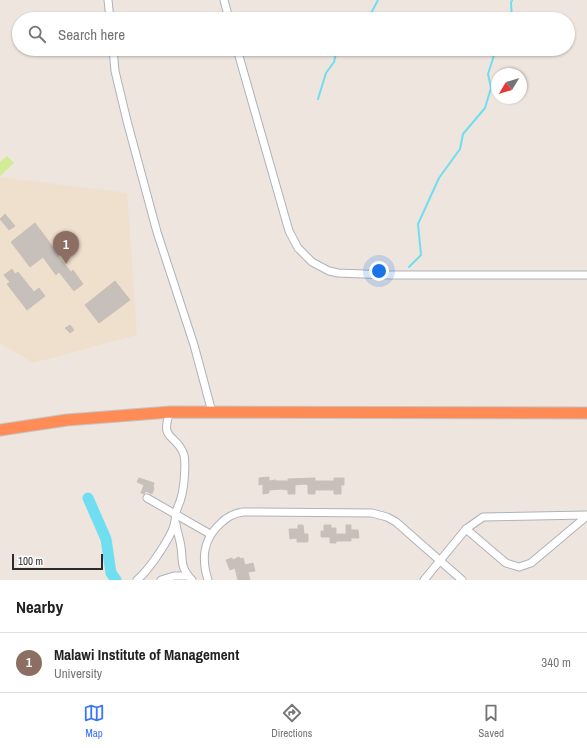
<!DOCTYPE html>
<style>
:root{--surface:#fff;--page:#f2f2f2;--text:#202124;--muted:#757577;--line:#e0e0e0;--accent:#3b76fd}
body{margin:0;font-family:"Archivo Narrow",sans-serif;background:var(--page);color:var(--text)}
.compass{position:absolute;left:491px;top:68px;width:36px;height:36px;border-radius:50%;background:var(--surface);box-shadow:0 1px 3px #0004;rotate:232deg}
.scale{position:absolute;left:12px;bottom:10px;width:91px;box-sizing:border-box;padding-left:4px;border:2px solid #2c2c2c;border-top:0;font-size:11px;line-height:14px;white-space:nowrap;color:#2c2c2c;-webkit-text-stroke:3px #fff;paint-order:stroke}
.you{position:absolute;left:379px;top:271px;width:14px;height:14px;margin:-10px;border:3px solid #fff;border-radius:50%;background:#1a73e8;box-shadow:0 0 0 6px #1a73e833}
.badge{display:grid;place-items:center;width:26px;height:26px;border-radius:50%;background:var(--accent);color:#fff;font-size:13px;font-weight:700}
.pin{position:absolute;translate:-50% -33px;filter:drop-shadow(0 1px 2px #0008)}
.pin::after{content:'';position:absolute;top:21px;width:14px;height:12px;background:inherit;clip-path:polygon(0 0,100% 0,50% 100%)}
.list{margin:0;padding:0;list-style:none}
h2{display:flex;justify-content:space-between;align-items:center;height:52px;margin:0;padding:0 16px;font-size:17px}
h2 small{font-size:13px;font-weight:400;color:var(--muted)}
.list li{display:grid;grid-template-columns:26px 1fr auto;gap:12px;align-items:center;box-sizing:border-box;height:60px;padding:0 16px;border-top:1px solid var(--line)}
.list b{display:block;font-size:15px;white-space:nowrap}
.list p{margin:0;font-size:13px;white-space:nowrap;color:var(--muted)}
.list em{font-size:13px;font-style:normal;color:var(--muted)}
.icon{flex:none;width:22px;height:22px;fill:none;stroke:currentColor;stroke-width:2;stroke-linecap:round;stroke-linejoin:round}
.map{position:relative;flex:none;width:587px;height:580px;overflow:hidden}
.search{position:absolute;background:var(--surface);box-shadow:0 1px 3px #0004;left:12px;right:12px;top:12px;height:44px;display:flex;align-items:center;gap:10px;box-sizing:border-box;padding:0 14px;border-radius:22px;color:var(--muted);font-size:15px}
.sheet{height:112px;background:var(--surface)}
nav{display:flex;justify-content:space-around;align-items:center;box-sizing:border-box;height:56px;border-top:1px solid var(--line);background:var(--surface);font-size:11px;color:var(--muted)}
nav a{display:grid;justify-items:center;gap:2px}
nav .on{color:var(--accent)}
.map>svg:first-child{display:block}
.education{fill:#efe0cd}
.pitch{fill:#d2ec95}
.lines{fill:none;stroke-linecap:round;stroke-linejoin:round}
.stream{stroke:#6fdef1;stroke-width:2}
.river{stroke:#6fdef1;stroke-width:11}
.building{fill:#c6bfba;stroke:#c9c1b7}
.minor-casing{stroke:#aeb2bc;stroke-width:9}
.highway-casing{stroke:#c4c4c4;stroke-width:13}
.minor{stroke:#fff;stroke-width:7}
.highway{stroke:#ff8c57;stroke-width:11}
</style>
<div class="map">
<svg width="587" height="580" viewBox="0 0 587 580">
<rect width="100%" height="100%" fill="#eee5de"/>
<path class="education" d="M0 177 127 193 137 335 33 363 0 343Z"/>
<path class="pitch" d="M7 156 14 163 0 176V162Z"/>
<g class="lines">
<g class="stream">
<path d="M368 19 378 0"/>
<path d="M512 19 511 3 512 0"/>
<path d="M318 99 326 73 334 62 337 49"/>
<path d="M409 267 421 255 418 224 439 178 460 149 463 134 485 108 491 88 488 74 496 49"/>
</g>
<path class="river" d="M88 498 106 539 111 573 116 580"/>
</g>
<g class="building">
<path d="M5 214 15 226 9 230 0 219Z"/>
<path d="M35 223 59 255 58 256 71 272 73 270 83 284 74 291 59 272 56 275 43 257 30 267 11 242Z"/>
<path d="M12 269 15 274 18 272 34 292 39 288 45 296 27 310 7 284 10 282 4 275Z"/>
<path d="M115 281 130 300 99 323 85 305Z"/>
<path d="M70 325 74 330 70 333 65 328Z"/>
<path d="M269 477V481L276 480V481H288V479L315 478V481H334V478H344V485H341V494H334V490H315V494H308V485L305 484 295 485V494H288V490L281 489 269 490V493L263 494V484L259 485V478Z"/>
<path d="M139 478 154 483 153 487 154 488 152 494 146 491 144 494 141 493 144 485 137 482Z"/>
<path d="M298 525H303L304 534H308V542H297V538L290 539 289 529H298Z"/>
<path d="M324 525H331V528H336V534H346V525H351V530H358L359 538H351V541H336V543H330V537H321V531H324Z"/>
<path d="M239 557 240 559 243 558 245 565 253 563 255 571 248 572 250 580H238L235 568 230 570 226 560 232 558 233 560Z"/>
</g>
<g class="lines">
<defs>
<g id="minor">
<path d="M108 0 110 19"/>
<path d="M224 0 229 19"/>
<path d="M113 49 115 71 127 121 157 232 194 345 212 412"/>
<path d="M237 49 289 231 298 248 312 262 329 271 338 273 389 275H587"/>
<path d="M147 498 210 534"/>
<path d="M176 524C177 532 180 539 181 547 183 561 180 568 192 580"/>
<path d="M466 529 506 563 519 567 531 563 587 516"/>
<path d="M137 580C148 571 164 547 171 533 175 526 175 520 176 513 177 507 180 503 181 498 184 489 186 464 184 455 177 433 159 442 170 412"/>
<path d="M161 580 174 576H188"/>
<path d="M208 580C201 558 203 539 221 523 227 517 235 513 243 512 248 512 254 512 259 512L372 513 387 517 396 522 462 580"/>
<path d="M424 580 466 529 483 517 587 515"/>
</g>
<path id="highway" d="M0 430 67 420 170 412 587 413"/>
</defs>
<use href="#minor" class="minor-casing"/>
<use href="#highway" class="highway-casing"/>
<use href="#minor" class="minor"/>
<use href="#highway" class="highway"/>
</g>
</svg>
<svg class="compass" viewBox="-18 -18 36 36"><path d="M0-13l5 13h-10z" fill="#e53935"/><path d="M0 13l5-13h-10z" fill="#757577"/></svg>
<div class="scale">100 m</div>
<div class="you"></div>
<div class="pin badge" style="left:66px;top:264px;background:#8d6e63">1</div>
<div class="search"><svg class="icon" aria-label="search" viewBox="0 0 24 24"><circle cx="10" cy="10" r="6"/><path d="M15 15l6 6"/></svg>Search here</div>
</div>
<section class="sheet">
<h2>Nearby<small></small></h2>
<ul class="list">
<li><span class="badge" style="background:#8d6e63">1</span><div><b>Malawi Institute of Management</b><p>University</p></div><em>340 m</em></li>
</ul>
</section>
<nav>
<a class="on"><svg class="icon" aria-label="map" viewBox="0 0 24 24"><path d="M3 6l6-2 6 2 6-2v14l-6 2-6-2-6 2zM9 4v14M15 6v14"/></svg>Map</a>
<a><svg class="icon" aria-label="directions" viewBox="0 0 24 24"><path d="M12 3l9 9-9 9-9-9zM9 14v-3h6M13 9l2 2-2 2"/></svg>Directions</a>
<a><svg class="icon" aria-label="saved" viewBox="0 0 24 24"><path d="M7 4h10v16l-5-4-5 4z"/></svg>Saved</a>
</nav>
